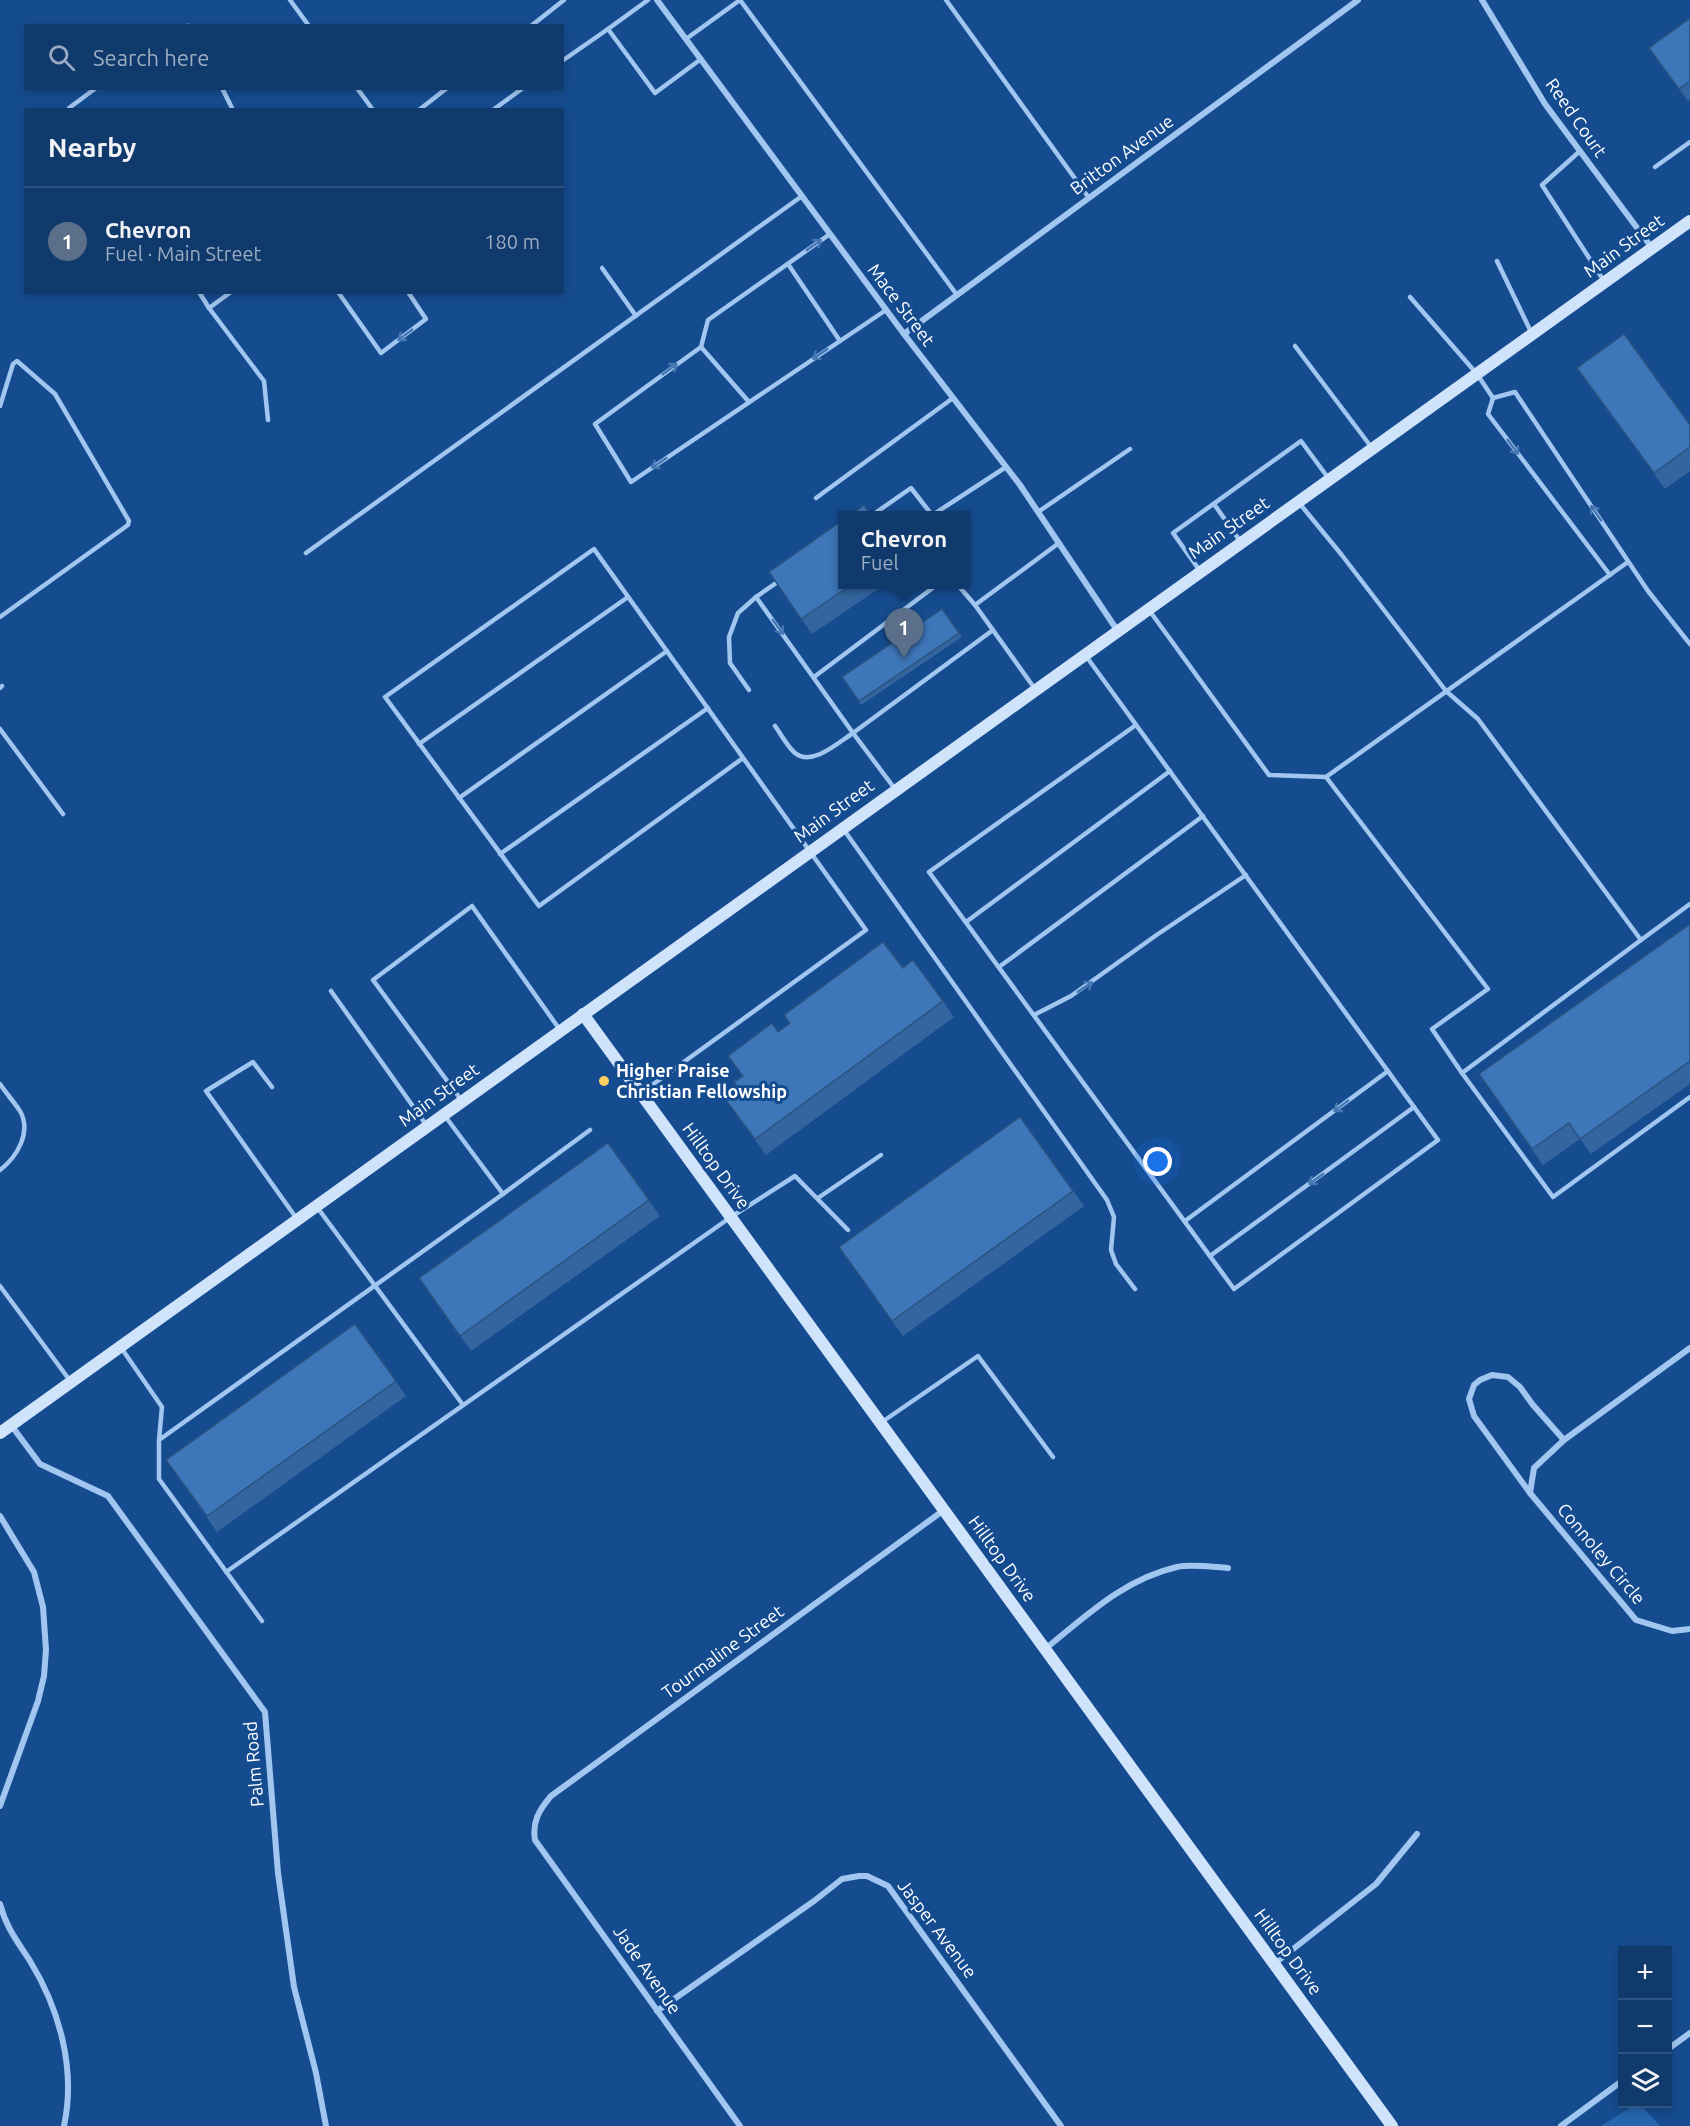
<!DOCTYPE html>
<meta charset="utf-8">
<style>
:root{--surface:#10396c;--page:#1e4474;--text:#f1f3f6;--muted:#9cacc2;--line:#30537f;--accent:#e69b98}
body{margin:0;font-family:Ubuntu,sans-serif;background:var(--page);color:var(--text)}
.controls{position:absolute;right:18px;bottom:18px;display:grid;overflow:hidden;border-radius:0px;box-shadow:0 3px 9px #0003}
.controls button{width:54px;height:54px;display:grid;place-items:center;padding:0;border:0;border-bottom:2px solid var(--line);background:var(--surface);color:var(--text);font:30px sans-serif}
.you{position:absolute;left:1158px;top:1162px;width:21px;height:21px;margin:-15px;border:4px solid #fff;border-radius:50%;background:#1a73e8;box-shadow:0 0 0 9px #1a73e833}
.badge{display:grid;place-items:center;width:39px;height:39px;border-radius:50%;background:var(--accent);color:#fff;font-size:20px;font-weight:700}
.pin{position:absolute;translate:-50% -50px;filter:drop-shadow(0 2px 3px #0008)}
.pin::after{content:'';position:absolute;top:32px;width:21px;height:18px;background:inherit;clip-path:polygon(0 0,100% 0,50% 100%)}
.popup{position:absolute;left:838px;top:511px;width:132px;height:78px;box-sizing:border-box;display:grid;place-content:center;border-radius:0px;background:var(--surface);filter:drop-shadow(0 2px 4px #0005);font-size:20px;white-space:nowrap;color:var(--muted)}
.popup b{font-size:22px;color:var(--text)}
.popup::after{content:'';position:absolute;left:50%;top:100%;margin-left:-12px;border:12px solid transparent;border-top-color:var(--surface)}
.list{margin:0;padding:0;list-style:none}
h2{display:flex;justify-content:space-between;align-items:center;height:78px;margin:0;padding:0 24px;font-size:26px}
h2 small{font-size:20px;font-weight:400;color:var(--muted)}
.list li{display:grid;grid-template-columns:39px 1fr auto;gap:18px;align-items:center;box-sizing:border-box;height:108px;padding:0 24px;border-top:2px solid var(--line)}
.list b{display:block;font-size:22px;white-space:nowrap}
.list p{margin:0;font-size:20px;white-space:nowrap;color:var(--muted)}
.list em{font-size:20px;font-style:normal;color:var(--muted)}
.icon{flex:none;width:33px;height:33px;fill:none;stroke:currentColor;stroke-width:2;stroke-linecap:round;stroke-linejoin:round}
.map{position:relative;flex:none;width:1690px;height:2126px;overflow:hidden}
.search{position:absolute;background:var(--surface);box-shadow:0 3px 9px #0003;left:24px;top:24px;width:540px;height:66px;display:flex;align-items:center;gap:15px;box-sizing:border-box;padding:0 21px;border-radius:0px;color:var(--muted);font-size:22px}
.panel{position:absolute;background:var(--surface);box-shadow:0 3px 9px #0003;left:24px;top:108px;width:540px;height:186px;border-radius:0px}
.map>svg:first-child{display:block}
.green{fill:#2766af}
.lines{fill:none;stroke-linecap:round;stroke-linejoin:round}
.lane{stroke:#a1c6f0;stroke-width:4.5}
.street{stroke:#a1c6f0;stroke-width:6}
.secondary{stroke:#cfe3fb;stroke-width:12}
.wall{fill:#34659f}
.building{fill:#3d76b9;stroke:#2b5382;stroke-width:1.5}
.oneway{stroke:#4677b2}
.poi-dot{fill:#ffcf61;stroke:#154c90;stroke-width:2}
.labels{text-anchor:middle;stroke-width:6;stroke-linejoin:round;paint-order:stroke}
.street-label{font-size:18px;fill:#fff;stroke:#154c90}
.poi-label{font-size:18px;font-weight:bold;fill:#fff;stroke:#154c90;text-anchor:start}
</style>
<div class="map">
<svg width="1690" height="2126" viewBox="0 0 1690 2126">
<rect width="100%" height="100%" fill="#154c90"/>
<path class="green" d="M1636 2104H1640L1660 2126H1601Z"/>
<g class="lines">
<g class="lane">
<path d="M290 0 309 26"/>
<path d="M648 0 608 29 655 93 701 59"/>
<path d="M740 0 957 295"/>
<path d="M946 0 1089 198"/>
<path d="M186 26H189"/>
<path d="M531 26 564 0"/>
<path d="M686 39 740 0"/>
<path d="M562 61 608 29"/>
<path d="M222 88 233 110"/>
<path d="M357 88 373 110"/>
<path d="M70 110 69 108 96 88"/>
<path d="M419 110 447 88"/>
<path d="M493 110 523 88"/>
<path d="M1580 151 1542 185 1604 281"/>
<path d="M1655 167 1690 142"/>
<path d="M830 234 708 320 701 347 595 424 631 482 886 310"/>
<path d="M1497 261 1532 334"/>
<path d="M788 264 840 341"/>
<path d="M602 268 636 316"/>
<path d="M199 292 209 308"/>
<path d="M231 292 209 308 264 381 268 420"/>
<path d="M338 292 381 353 426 319 408 292"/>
<path d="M1410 297 1477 374 1493 398"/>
<path d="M1295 346 1372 448"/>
<path d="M701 347 749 402"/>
<path d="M1493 398 1515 392 1648 591 1690 644"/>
<path d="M1493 398 1488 414 1610 575"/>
<path d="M0 406 13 364 17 361 55 394 129 521 128 525 0 617"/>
<path d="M816 498 953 398"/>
<path d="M1214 504 1240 541"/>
<path d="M1300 504 1341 554 1446 691 1478 719 1641 940 1690 904"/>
<path d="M1038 512 1130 449"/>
<path d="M871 516 911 488 932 515"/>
<path d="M931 516 1006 467"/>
<path d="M306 553 802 196"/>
<path d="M1628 562 1326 777 1488 989 1432 1029 1462 1073 1553 1197 1690 1097"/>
<path d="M1200 571 1173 533 1301 441 1329 479"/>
<path d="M957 584 975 605"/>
<path d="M1149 610 1269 775 1326 777"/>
<path d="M1086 656 1438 1140 1234 1289 929 872 1136 725"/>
<path d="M814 677 938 584"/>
<path d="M0 688 2 686"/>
<path d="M1035 689 975 605 1059 543"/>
<path d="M749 690 730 663 729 637 738 613 756 597"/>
<path d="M775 726C781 734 787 746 795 753 812 767 839 742 853 733L756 597 779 581"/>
<path d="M0 729 63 814"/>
<path d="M419 744 628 597"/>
<path d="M895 789 853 733 993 630"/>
<path d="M459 798 667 651"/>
<path d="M844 830 1107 1200 1114 1217 1111 1250 1116 1264 1135 1289"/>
<path d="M500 854 708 708"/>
<path d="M966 922 1170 771"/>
<path d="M999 967 1203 816"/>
<path d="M331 991 427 1126"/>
<path d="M1034 1015 1071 996 1158 934 1246 875"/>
<path d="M1462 1073 1641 940"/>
<path d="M0 1084C6 1093 14 1102 20 1111 32 1132 17 1157 0 1170"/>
<path d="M272 1087 253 1062 206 1091 297 1219"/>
<path d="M641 1093 866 930 594 549 385 697 539 906 743 758"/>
<path d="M462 1101 373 980 472 906 560 1030"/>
<path d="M445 1116 503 1194 590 1130"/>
<path d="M818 1198 881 1155"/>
<path d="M317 1207 463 1405"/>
<path d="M1185 1221 1388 1071"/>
<path d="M1210 1256 1414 1107"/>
<path d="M0 1286 71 1382"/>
<path d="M122 1349 162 1407 159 1440 503 1194"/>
<path d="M882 1422 978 1356 1053 1457"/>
<path d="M159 1440V1479L262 1621"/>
<path d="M226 1572 731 1217 795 1176 848 1230"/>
</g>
<g class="street">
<path d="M657 0 904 334 1020 485 1117 630"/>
<path d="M1482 0 1545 104 1652 248"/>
<path d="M904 334 1358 0"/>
<path d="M1690 1348 1564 1440 1534 1468 1530 1493 1636 1620 1672 1631 1690 1629"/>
<path d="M11 1425 40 1464 108 1496 265 1712 278 1873 294 1987 316 2073 326 2126"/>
<path d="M1530 1493 1474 1416 1469 1399 1474 1385 1480 1380 1492 1375 1508 1377 1520 1387 1533 1405 1564 1440"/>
<path d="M0 1516 34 1572 43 1607 46 1650 44 1676 38 1701 0 1806"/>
<path d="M1045 1649C1086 1616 1124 1579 1177 1567 1192 1564 1212 1567 1228 1568"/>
<path d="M0 1904C6 1927 17 1941 30 1961 60 2010 76 2070 64 2126"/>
<path d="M1274 1964 1376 1884 1417 1834"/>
<path d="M657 2011 814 1901 842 1879 859 1876H867L888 1886 1061 2126"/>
<path d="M1668 2049 1690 2033"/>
<path d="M740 2126 535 1840C532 1822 539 1810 551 1796L944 1510"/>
<path d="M1561 2126 1622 2081"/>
</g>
<g class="secondary">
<path d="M583 1014 1392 2126"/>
<path d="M0 1433 1690 221"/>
</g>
</g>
<g class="wall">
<path d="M1690 18V99L1688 101 1657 60Z"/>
<path d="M1577 368 1690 425V471L1665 489Z"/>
<path d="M769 572 843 585H884L812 634Z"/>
<path d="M942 609 962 637 861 705 842 677Z"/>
<path d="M1690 924V1084L1591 1154 1580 1139 1543 1165 1479 1074Z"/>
<path d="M903 968 943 1001 954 1017 766 1155 733 1110 736 1085 742 1076 728 1056 778 1032Z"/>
<path d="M1020 1117 1084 1206 903 1336 839 1247Z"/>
<path d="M608 1143 660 1216 471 1351 419 1278Z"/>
<path d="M355 1324 406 1396 217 1532 166 1460Z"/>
</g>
<g class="building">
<path d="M1690 18V81L1679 89 1649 48Z"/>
<path d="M1624 334 1690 425V447L1654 473 1577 368Z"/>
<path d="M864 505 871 516H849Z"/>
<path d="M843 520V585H851L801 619 769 572Z"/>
<path d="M942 609 959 633 859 701 842 677Z"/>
<path d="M1690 924V1061L1580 1139 1569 1123 1532 1149 1479 1074Z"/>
<path d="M883 942 903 968 913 960 943 1001 755 1139 722 1095 736 1085 734 1082 743 1076 728 1056 772 1023 778 1032 790 1023 784 1015Z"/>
<path d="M1020 1117 1073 1191 892 1321 839 1247Z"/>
<path d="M608 1143 649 1200 460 1336 419 1278Z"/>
<path d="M355 1324 396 1381 207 1516 166 1460Z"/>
</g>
<defs><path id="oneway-shaft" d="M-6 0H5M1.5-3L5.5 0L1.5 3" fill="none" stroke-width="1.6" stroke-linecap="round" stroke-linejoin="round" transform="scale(1.5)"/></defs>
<g class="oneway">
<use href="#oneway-shaft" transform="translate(814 245) rotate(-35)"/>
<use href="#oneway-shaft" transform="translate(405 335) rotate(143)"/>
<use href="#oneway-shaft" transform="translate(820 354) rotate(146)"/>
<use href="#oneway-shaft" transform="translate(670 369) rotate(-36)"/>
<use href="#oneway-shaft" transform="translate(1513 447) rotate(53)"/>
<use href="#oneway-shaft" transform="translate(659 463) rotate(146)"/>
<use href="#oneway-shaft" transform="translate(1596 513) rotate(-124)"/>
<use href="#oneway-shaft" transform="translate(778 627) rotate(54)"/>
<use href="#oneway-shaft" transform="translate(1085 987) rotate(-34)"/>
<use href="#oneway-shaft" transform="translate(1341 1106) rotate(143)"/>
<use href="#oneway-shaft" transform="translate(1316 1179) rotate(144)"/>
</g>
<circle class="poi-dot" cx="604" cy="1081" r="6"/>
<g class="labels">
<g class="street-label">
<text transform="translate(1576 118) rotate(55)" y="6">Reed Court</text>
<text transform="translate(1122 155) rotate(-36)" y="6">Britton Avenue</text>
<text transform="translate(1624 246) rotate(-36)" y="6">Main Street</text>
<text transform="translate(901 305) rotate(53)" y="6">Mace Street</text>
<text transform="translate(1229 528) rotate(-35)" y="6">Main Street</text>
<text transform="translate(834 811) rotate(-36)" y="6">Main Street</text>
<text transform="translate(439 1095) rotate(-36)" y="6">Main Street</text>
<text transform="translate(716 1166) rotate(54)" y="6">Hilltop Drive</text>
<text transform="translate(1601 1554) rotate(50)" y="6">Connoley Circle</text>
<text transform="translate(1002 1559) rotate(54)" y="6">Hilltop Drive</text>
<text transform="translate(723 1652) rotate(-36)" y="6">Tourmaline Street</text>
<text transform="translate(254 1764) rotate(-95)" y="6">Palm Road</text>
<text transform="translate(937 1929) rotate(53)" y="6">Jasper Avenue</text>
<text transform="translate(1288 1952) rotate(54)" y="6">Hilltop Drive</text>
<text transform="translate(647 1970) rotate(55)" y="6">Jade Avenue</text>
</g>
<g class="poi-label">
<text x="616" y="1077">Higher Praise<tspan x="616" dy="21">Christian Fellowship</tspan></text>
</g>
</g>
</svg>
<div class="controls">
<button>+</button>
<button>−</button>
<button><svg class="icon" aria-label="layers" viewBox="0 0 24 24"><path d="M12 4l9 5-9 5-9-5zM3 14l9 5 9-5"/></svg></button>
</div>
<div class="you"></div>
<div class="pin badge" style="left:904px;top:658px;background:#5c6f8a">1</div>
<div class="popup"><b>Chevron</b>Fuel</div>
<div class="search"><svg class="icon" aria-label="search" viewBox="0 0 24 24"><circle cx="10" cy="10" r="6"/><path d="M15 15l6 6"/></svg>Search here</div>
<section class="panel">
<h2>Nearby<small></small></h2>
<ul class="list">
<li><span class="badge" style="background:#5c6f8a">1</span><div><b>Chevron</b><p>Fuel · Main Street</p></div><em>180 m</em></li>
</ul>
</section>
</div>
